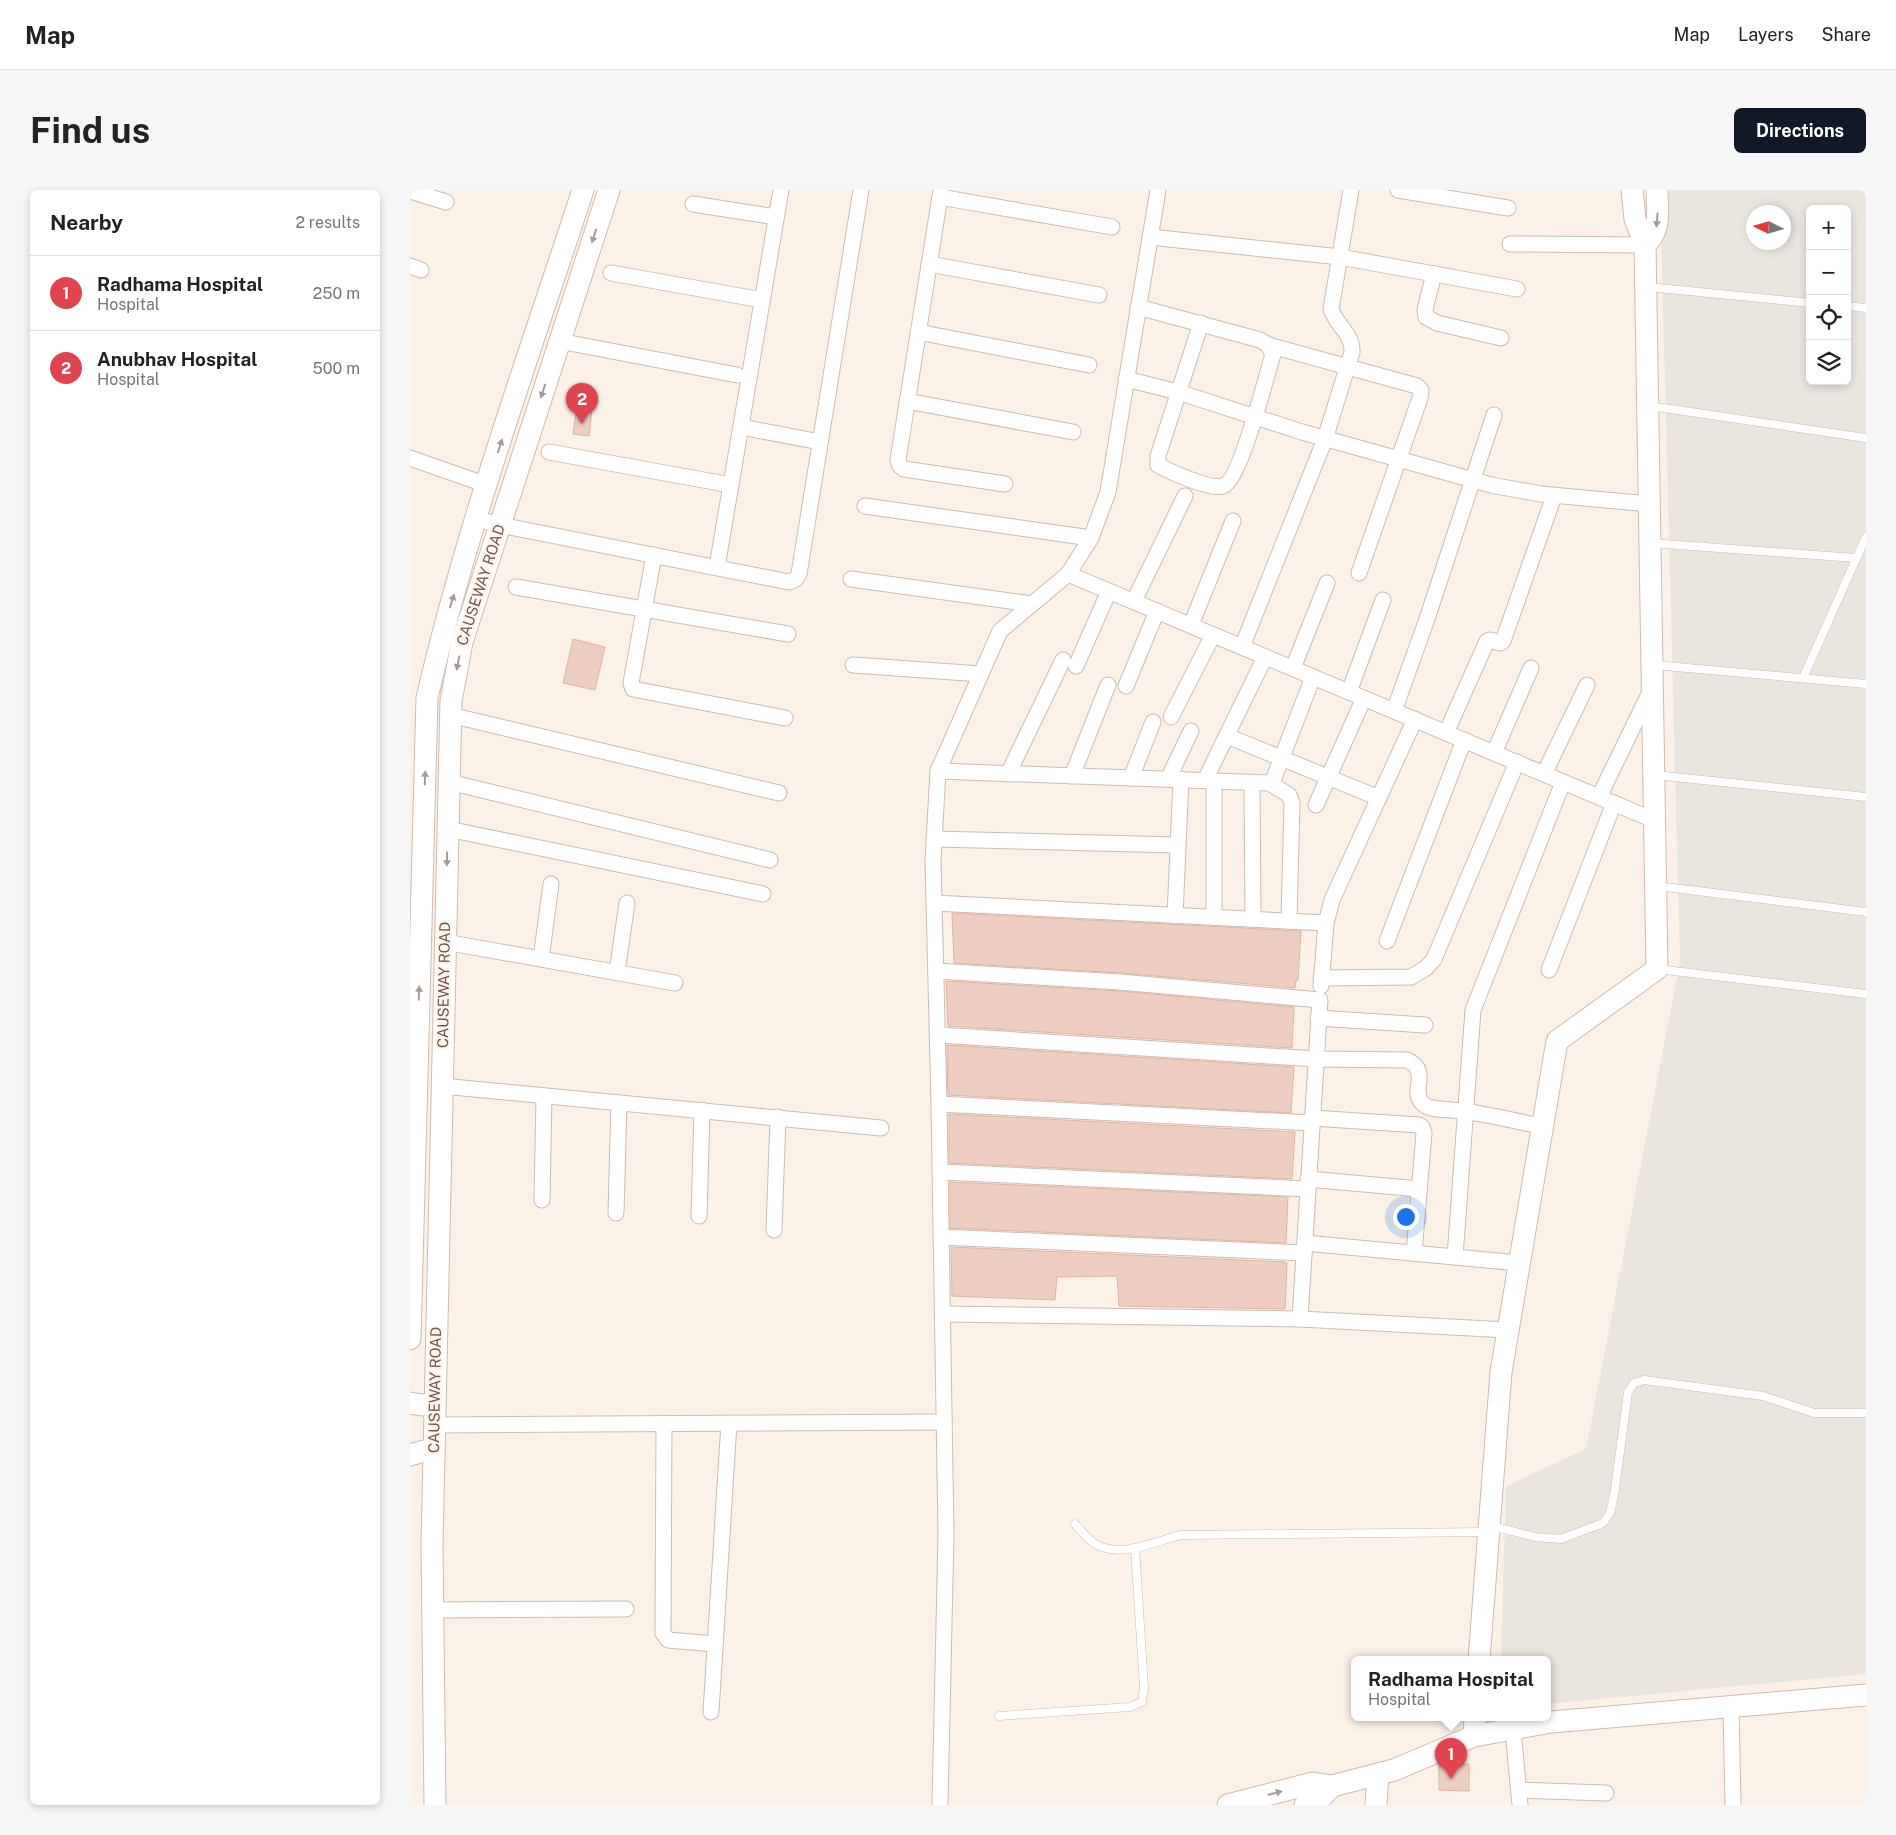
<!DOCTYPE html>
<meta charset="utf-8">
<style>
:root{--surface:#fff;--page:#f6f6f6;--text:#222;--muted:#767676;--line:#e0e0e0;--accent:#111827}
body{margin:0;font-family:"Public Sans",sans-serif;background:var(--page);color:var(--text)}
.controls{position:absolute;right:15px;top:15px;display:grid;overflow:hidden;border-radius:8px;box-shadow:0 2px 8px #0003}
.controls button{width:45px;height:45px;display:grid;place-items:center;padding:0;border:0;border-bottom:1px solid var(--line);background:var(--surface);color:var(--text);font:25px sans-serif}
.compass{position:absolute;left:1336px;top:15px;width:45px;height:45px;border-radius:50%;background:var(--surface);box-shadow:0 2px 8px #0003;rotate:275deg}
.you{position:absolute;left:995px;top:1026px;width:18px;height:18px;margin:-12px;border:4px solid #fff;border-radius:50%;background:#1a73e8;box-shadow:0 0 0 8px #1a73e833}
.badge{display:grid;place-items:center;width:32px;height:32px;border-radius:50%;background:var(--accent);color:#fff;font-size:16px;font-weight:700}
.pin{position:absolute;translate:-50% -41px;filter:drop-shadow(0 1px 2px #0008)}
.pin::after{content:'';position:absolute;top:26px;width:18px;height:15px;background:inherit;clip-path:polygon(0 0,100% 0,50% 100%)}
.popup{position:absolute;left:941px;top:1466px;width:200px;height:65px;box-sizing:border-box;display:grid;place-content:center;border-radius:8px;background:var(--surface);filter:drop-shadow(0 1px 4px #0005);font-size:16px;white-space:nowrap;color:var(--muted)}
.popup b{font-size:19px;color:var(--text)}
.popup::after{content:'';position:absolute;left:50%;top:100%;margin-left:-10px;border:10px solid transparent;border-top-color:var(--surface)}
.list{margin:0;padding:0;list-style:none}
h2{display:flex;justify-content:space-between;align-items:center;height:65px;margin:0;padding:0 20px;font-size:21px}
h2 small{font-size:16px;font-weight:400;color:var(--muted)}
.list li{display:grid;grid-template-columns:32px 1fr auto;gap:15px;align-items:center;box-sizing:border-box;height:75px;padding:0 20px;border-top:1px solid var(--line)}
.list b{display:block;font-size:19px;white-space:nowrap}
.list p{margin:0;font-size:16px;white-space:nowrap;color:var(--muted)}
.list em{font-size:16px;font-style:normal;color:var(--muted)}
.icon{flex:none;width:28px;height:28px;fill:none;stroke:currentColor;stroke-width:2;stroke-linecap:round;stroke-linejoin:round}
.map{position:relative;flex:none;width:1456px;height:1615px;overflow:hidden;border-radius:8px}
header{display:flex;align-items:center;gap:30px;box-sizing:border-box;height:70px;padding:0 25px;background:var(--surface);border-bottom:1px solid var(--line)}
header strong{font-size:24px}
nav{display:flex;gap:28px;margin-inline-start:auto;font-size:18px}
.intro{display:flex;align-items:center;justify-content:space-between;box-sizing:border-box;height:120px;padding:0 30px}
h1{margin:0;font-size:35px}
.button{padding:12px 22px;border-radius:8px;background:var(--accent);color:#fff;font-size:18px;font-weight:700}
main{display:flex;gap:30px;padding:0 30px}
aside{flex:1;background:var(--surface);border-radius:8px;box-shadow:0 2px 8px #0003}
.map>svg:first-child{display:block}
.industrial{fill:#ebe5e0;fill-rule:evenodd}
.building{fill:#eecec1;stroke:#e0b4a2}
.lines{fill:none;stroke-linecap:round;stroke-linejoin:round}
.lane-casing{stroke:#cebbb1;stroke-width:9}
.street-casing{stroke:#cebbb1;stroke-width:17}
.secondary-casing{stroke:#d0baae;stroke-width:23}
.lane{stroke:#fff;stroke-width:8}
.street{stroke:#fff;stroke-width:15}
.secondary{stroke:#fff;stroke-width:21}
.oneway{fill:#ab9a94}
.labels{text-anchor:middle;stroke-width:5;stroke-linejoin:round;paint-order:stroke}
.street-label{font-size:15px;fill:#73574d;stroke:#fef6ed}
</style>
<header>
<strong>Map</strong>
<nav><a>Map</a><a>Layers</a><a>Share</a></nav>
</header>
<div class="intro"><h1>Find us</h1><a class="button">Directions</a></div>
<main>
<aside>
<h2>Nearby<small>2 results</small></h2>
<ul class="list">
<li><span class="badge" style="background:#e0444e">1</span><div><b>Radhama Hospital</b><p>Hospital</p></div><em>250 m</em></li>
<li><span class="badge" style="background:#e0444e">2</span><div><b>Anubhav Hospital</b><p>Hospital</p></div><em>500 m</em></li>
</ul>
</aside>
<div class="map">
<svg width="1456" height="1615" viewBox="0 0 1456 1615">
<rect width="100%" height="100%" fill="#fbf1e7"/>
<path class="industrial" d="M1250 0H1456V1484L1137 1514V1470H1091L1096 1296 1176 1259 1270 772ZM1400 19H1437V191H1400ZM1344 22H1374V52H1344Z"/>
<g class="building">
<path d="M168 209 183 211 179 246 163 244Z"/>
<path d="M163 449 195 457 185 500 153 493Z"/>
<path d="M542 723 891 741 888 790H886L885 798 711 783 544 773Z"/>
<path d="M536 791 709 801 884 817 882 858 538 836Z"/>
<path d="M537 855 884 877 881 923 538 905Z"/>
<path d="M539 924 885 942 882 989 539 973Z"/>
<path d="M540 992 878 1007 876 1053 540 1038Z"/>
<path d="M541 1057 875 1072V1073H877L875 1119 709 1116 707 1086 647 1087 645 1110 542 1106Z"/>
<path d="M1029 1574H1059V1601L1029 1600Z"/>
</g>
<g class="lines">
<defs>
<g id="lane">
<path d="M1238 97 1400 113"/>
<path d="M1437 116 1456 118"/>
<path d="M1240 216 1456 248"/>
<path d="M1241 353 1446 368"/>
<path d="M1244 475 1456 494"/>
<path d="M1393 488 1456 347"/>
<path d="M1245 585 1456 607"/>
<path d="M1247 696 1456 722"/>
<path d="M1247 779 1456 804"/>
<path d="M665 1334C671 1341 679 1351 687 1355 714 1368 745 1351 771 1345L1077 1342"/>
<path d="M1082 1336 1125 1347 1151 1349 1193 1333 1200 1323 1204 1306 1218 1202 1224 1193 1234 1190 1353 1206 1404 1223H1456"/>
<path d="M589 1526 720 1517 732 1512 734 1498 725 1358"/>
</g>
<g id="street">
<path d="M531 0 488 270 490 276 494 279 595 294"/>
<path d="M988 0 1098 18"/>
<path d="M0 1 36 12"/>
<path d="M530 7 702 37"/>
<path d="M283 14 366 27"/>
<path d="M740 47 930 67 1107 99"/>
<path d="M1100 54 1235 55"/>
<path d="M519 74 689 105"/>
<path d="M0 76 11 80"/>
<path d="M201 83 352 110"/>
<path d="M1024 84 1015 119 1016 127 1027 133 1091 148"/>
<path d="M728 117 850 150 858 155 863 164C857 184 830 291 813 296 801 300 760 282 748 275V266L791 133"/>
<path d="M508 142 679 175"/>
<path d="M149 151 327 185"/>
<path d="M858 155 1007 196 1011 200 1010 208 949 383"/>
<path d="M716 189 768 202 892 242 1081 295 1131 304 1239 314"/>
<path d="M497 211 663 242"/>
<path d="M331 237 410 252"/>
<path d="M139 262 321 295"/>
<path d="M0 268 77 295"/>
<path d="M455 316 681 348"/>
<path d="M67 329 90 335 379 392 386 389 389 384 451 0"/>
<path d="M244 365 221 493 223 499 375 528"/>
<path d="M307 377 371 0"/>
<path d="M658 384 1246 631"/>
<path d="M441 389 622 414"/>
<path d="M106 397 378 444"/>
<path d="M724 411 775 306"/>
<path d="M781 435 823 331"/>
<path d="M832 457 915 249 942 162C943 144 926 135 921 119L941 0"/>
<path d="M443 475 571 484"/>
<path d="M666 476 699 401"/>
<path d="M883 478 917 393"/>
<path d="M716 496 747 421"/>
<path d="M939 502 973 410"/>
<path d="M984 521 1017 429 1084 225"/>
<path d="M40 525 369 603"/>
<path d="M761 527 803 445"/>
<path d="M1036 543 1077 451 1080 450 1090 453 1093 451 1144 306"/>
<path d="M817 546 969 608"/>
<path d="M1084 563 1121 478"/>
<path d="M528 581 859 593 879 605 882 613 879 731"/>
<path d="M598 584 653 470"/>
<path d="M1134 584 1177 495"/>
<path d="M662 586 698 495"/>
<path d="M721 588 743 532"/>
<path d="M758 589 781 541"/>
<path d="M795 590 855 467"/>
<path d="M804 591V727"/>
<path d="M39 592 360 670"/>
<path d="M842 592 843 729"/>
<path d="M859 593 864 588 903 487"/>
<path d="M1189 607 1241 500"/>
<path d="M906 615 954 508"/>
<path d="M38 639 353 704"/>
<path d="M524 649 768 655"/>
<path d="M524 713 916 733"/>
<path d="M765 726 771 589"/>
<path d="M977 751 1054 550"/>
<path d="M35 752 265 793"/>
<path d="M131 769 141 694"/>
<path d="M1139 780 1204 613"/>
<path d="M526 781 710 792 910 810 890 1129"/>
<path d="M207 782 217 713"/>
<path d="M911 788 1001 787 1016 778 1024 769 1107 572"/>
<path d="M911 796 916 733 922 710 1005 529"/>
<path d="M908 828 1015 835"/>
<path d="M528 845 906 869 997 870C1021 881 1000 900 1012 913 1019 920 1033 919 1041 920 1072 922 1102 931 1132 936"/>
<path d="M32 896 471 938"/>
<path d="M529 914 902 933"/>
<path d="M902 928 1009 935 1012 937 1014 943 1004 1063"/>
<path d="M531 982 898 999"/>
<path d="M898 989 1009 999"/>
<path d="M132 1010 134 906"/>
<path d="M206 1023 209 913"/>
<path d="M289 1026 292 920"/>
<path d="M364 1040 368 927"/>
<path d="M531 1047 894 1063"/>
<path d="M895 1053 1109 1073"/>
<path d="M1045 1067 1063 820 1153 592"/>
<path d="M533 1124 890 1129 1098 1140"/>
<path d="M254 1234 253 1443 258 1450 305 1454"/>
<path d="M24 1235 534 1232"/>
<path d="M23 1420 216 1419"/>
<path d="M1321 1517 1323 1615"/>
<path d="M301 1522 319 1233"/>
<path d="M1103 1540 1110 1615"/>
<path d="M1110 1600 1196 1603"/>
<path d="M530 1615 536 1344 529 914 523 670 528 581 590 441 658 384 681 348 698 302 748 0"/>
</g>
<g id="secondary">
<path d="M1235 55C1252 39 1247 22 1247 0"/>
<path d="M0 1149 17 508C57 336 118 168 173 0"/>
<path d="M0 1213 12 1215 25 1214"/>
<path d="M0 1265 14 1261 24 1265"/>
<path d="M1069 1470 1091 1182 1147 851 1247 779 1235 55 1225 29 1222 0"/>
<path d="M1064 1546 1141 1532 1456 1505"/>
<path d="M25 1615 22 1354 41 511 52 452 199 0"/>
<path d="M818 1615 903 1593 922 1596 984 1580 1064 1546 1065 1528"/>
<path d="M895 1615 907 1612 922 1596"/>
<path d="M966 1615 968 1584"/>
</g>
</defs>
<use href="#lane" class="lane-casing"/>
<use href="#street" class="street-casing"/>
<use href="#secondary" class="secondary-casing"/>
<use href="#lane" class="lane"/>
<use href="#street" class="street"/>
<use href="#secondary" class="secondary"/>
</g>
<defs><path id="oneway-solid" d="M-6-.8H1V-3.2L6.5 0L1 3.2V.8H-6Z" transform="scale(1.25)"/></defs>
<g class="oneway">
<use href="#oneway-solid" transform="translate(1247 30) rotate(95)"/>
<use href="#oneway-solid" transform="translate(184 46) rotate(108)"/>
<use href="#oneway-solid" transform="translate(133 201) rotate(108)"/>
<use href="#oneway-solid" transform="translate(90 256) rotate(-72)"/>
<use href="#oneway-solid" transform="translate(42 411) rotate(-73)"/>
<use href="#oneway-solid" transform="translate(48 473) rotate(101)"/>
<use href="#oneway-solid" transform="translate(15 588) rotate(-88)"/>
<use href="#oneway-solid" transform="translate(37 669) rotate(91)"/>
<use href="#oneway-solid" transform="translate(9 803) rotate(-88)"/>
<use href="#oneway-solid" transform="translate(865 1603) rotate(-15)"/>
</g>
<g class="labels">
<g class="street-label">
<text transform="translate(71 395) rotate(-72)" y="5">CAUSEWAY ROAD</text>
<text transform="translate(34 795) rotate(-89)" y="5">CAUSEWAY ROAD</text>
<text transform="translate(25 1200) rotate(-89)" y="5">CAUSEWAY ROAD</text>
</g>
</g>
</svg>
<div class="controls">
<button>+</button>
<button>−</button>
<button><svg class="icon" aria-label="locate" viewBox="0 0 24 24"><circle cx="12" cy="12" r="6"/><path d="M12 2v4M12 18v4M2 12h4M18 12h4"/></svg></button>
<button><svg class="icon" aria-label="layers" viewBox="0 0 24 24"><path d="M12 4l9 5-9 5-9-5zM3 14l9 5 9-5"/></svg></button>
</div>
<svg class="compass" viewBox="-18 -18 36 36"><path d="M0-13l5 13h-10z" fill="#e53935"/><path d="M0 13l5-13h-10z" fill="#767676"/></svg>
<div class="you"></div>
<div class="pin badge" style="left:1041px;top:1589px;background:#e0444e">1</div>
<div class="popup"><b>Radhama Hospital</b>Hospital</div>
<div class="pin badge" style="left:172px;top:234px;background:#e0444e">2</div>
</div>
</main>
